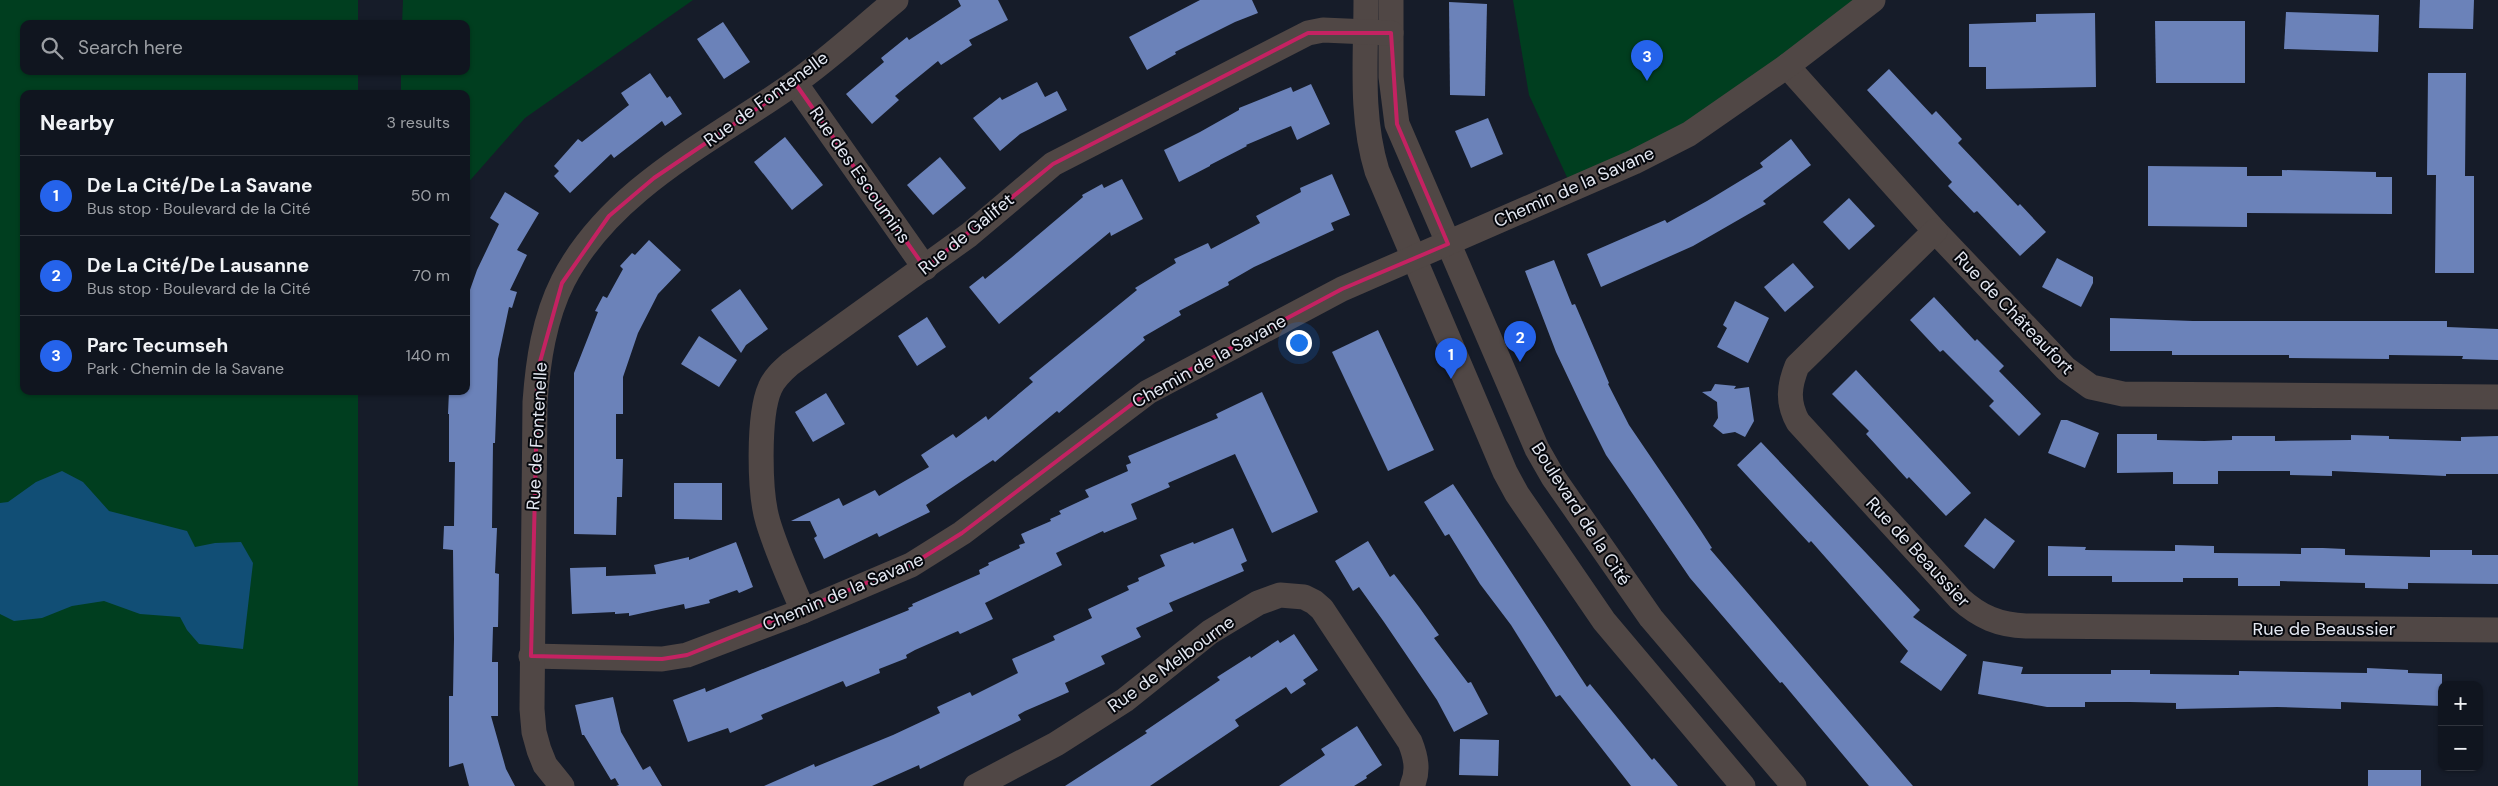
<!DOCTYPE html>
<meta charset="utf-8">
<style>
:root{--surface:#10151f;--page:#1e222c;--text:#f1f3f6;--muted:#9c9fa4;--line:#30343d;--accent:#2563eb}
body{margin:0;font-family:"DM Sans",sans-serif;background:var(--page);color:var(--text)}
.controls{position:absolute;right:15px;bottom:15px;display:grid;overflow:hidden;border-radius:10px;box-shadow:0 1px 4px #0004}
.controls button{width:45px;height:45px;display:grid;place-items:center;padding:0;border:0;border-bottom:1px solid var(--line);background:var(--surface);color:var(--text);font:25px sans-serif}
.you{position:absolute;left:1298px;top:342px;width:18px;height:18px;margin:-12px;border:4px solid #fff;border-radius:50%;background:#1a73e8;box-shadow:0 0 0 8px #1a73e833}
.badge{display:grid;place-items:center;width:32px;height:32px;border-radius:50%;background:var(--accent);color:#fff;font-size:16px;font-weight:700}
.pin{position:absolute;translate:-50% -41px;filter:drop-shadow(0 1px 2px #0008)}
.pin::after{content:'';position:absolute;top:26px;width:18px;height:15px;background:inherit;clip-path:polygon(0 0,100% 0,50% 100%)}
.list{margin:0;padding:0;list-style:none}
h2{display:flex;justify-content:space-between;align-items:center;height:65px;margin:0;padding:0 20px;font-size:21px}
h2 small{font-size:16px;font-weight:400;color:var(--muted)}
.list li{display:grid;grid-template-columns:32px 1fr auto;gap:15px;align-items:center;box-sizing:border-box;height:80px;padding:0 20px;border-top:1px solid var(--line)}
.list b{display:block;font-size:19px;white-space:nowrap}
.list p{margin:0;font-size:16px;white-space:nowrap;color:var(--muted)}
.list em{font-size:16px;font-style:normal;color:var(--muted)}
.icon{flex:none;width:28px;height:28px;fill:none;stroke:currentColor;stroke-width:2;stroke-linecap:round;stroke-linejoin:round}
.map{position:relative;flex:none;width:2498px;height:786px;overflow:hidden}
.search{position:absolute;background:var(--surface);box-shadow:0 1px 4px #0004;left:20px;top:20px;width:450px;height:55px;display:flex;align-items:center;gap:12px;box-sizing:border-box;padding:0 18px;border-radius:10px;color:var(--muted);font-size:19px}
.panel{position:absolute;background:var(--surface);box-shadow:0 1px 4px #0004;left:20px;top:90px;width:450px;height:305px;border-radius:10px}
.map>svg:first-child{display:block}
.green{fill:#003e1f}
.water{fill:#114e75}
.building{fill:#6b82b9}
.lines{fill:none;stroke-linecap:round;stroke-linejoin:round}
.minor{stroke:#504745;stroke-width:25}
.marked{fill:none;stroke:#c42262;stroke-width:4;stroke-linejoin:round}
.labels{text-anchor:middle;stroke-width:4;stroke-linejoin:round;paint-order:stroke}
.street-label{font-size:18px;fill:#e3e7f1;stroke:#05070c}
</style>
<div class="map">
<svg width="2498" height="786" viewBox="0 0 2498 786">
<rect width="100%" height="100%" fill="#161c29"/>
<g class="green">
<path d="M0 0H358V24H24V71H358V94H24V391H358V786H0Z"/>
<path d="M403 0H693L525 118 466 185V94H401V71H466V24H402Z"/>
<path d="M1513 0H1873L1787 66 1572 188 1529 95Z"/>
</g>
<path class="water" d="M62 471 83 482 109 511 187 531 195 547 215 543 241 542 253 563 243 649 199 644 187 630 180 617 140 614 104 601 72 606 42 618 14 621 0 614V503L8 502 36 482Z"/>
<g class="building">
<path d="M958 0H998L1008 20 969 40 972 45 941 65 938 61 895 96 899 100 872 124 846 94 884 62 881 58 907 37 909 40 961 6Z"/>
<path d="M1200 0H1252L1258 13 1235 22 1175 52 1176 54 1147 70 1129 37Z"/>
<path d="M2420 0H2474L2473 29 2419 28Z"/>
<path d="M1449 2 1487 4 1485 96 1450 95Z"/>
<path d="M2286 12 2379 15 2378 52 2284 49Z"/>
<path d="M2095 13 2096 87 1986 89V67H1969V24L2036 22V14Z"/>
<path d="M2155 21H2245V83H2156Z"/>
<path d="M723 22 750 62 724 79 697 39Z"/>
<path d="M1889 69 1932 115 1936 111 1962 139 1958 143 2018 206 2020 204 2046 232 2020 256 1977 211 1974 213 1948 186 1952 182 1867 90Z"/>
<path d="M650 73 667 98 670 96 682 114 665 126 662 121 614 158 611 154 570 193 554 176 559 171 554 166 578 139 582 142 629 105 621 93Z"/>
<path d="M2428 73H2466L2465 176H2474V273H2435L2436 175H2427Z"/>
<path d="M1037 82 1045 97 1057 91 1067 110 1020 134 1000 151 973 118 1000 97 1002 100Z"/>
<path d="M1311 84 1330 124 1297 140 1291 126 1246 145 1247 146 1210 165V166L1179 182 1164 150 1200 132 1239 110V108L1291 87 1293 92Z"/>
<path d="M1488 118 1503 154 1471 168 1455 131Z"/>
<path d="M785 137 823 185 792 210 754 162Z"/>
<path d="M1791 139 1811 165 1763 201 1766 204 1693 246 1601 287 1587 254 1665 220 1667 223 1707 201 1763 167 1760 163Z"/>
<path d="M940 157 966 188 933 215 907 185Z"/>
<path d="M2148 166 2247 167V176H2282V170L2376 172V177H2392V214L2247 213V227L2148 226Z"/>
<path d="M1332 174 1350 215 1331 223 1334 230 1254 267 1228 282 1229 285 1179 311 1181 315 1143 337 1145 340 1059 413 1057 411 995 462 993 460 926 505 930 512 879 537 877 533 824 559 814 538 817 536 810 521H791L839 498 843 506 875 490 879 496 929 467 921 455 953 434 956 438 986 416 988 420 1033 382 1029 378 1137 290 1135 288 1176 263 1174 259 1208 243 1211 249 1260 223 1256 216 1301 192 1300 188Z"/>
<path d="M1122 179 1143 219 1111 236 1110 232 999 324 969 287 983 276 985 279 1011 258 1083 197 1082 195 1102 184 1104 188Z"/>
<path d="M505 192 539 213 517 250 527 255 510 290 517 292 512 308 509 307 498 359 495 443H493L492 528H497L495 573 499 574 498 627H493L492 662H498V716H491L506 769 515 786H469L463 763 449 767V696H453L454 639 453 550 443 549 444 526H454L455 462H449V414H448L449 391H466V301L477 270 499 224 490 218Z"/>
<path d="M1849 198 1875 226 1849 250 1823 222Z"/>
<path d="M649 240 681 270 658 294 638 333 623 377V414H616V459H623L622 497H617L616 535 574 534V373L598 312 595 311 603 296 607 298 623 269 620 266 632 253 635 255Z"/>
<path d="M2057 258 2093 277V283L2081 307 2042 287Z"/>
<path d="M1554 260 1572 305 1575 304 1609 383 1608 384 1629 425 1701 531 1712 548 1710 549 1913 786H1869L1782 682 1780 683 1690 578 1628 487 1606 455 1583 409 1556 352 1525 271Z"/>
<path d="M1793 263 1814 287 1785 312 1764 287Z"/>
<path d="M740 289 768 329 746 345 741 353 711 310Z"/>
<path d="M1934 297 1975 341 1977 339 2004 366 1999 371 2041 414 2019 436 1989 406 1994 401 1943 350 1940 352 1910 320Z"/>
<path d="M1735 301 1769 318 1748 363 1717 347 1727 328 1723 325Z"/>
<path d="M927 317 946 347 917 366 898 336Z"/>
<path d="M2110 318 2193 321H2447V327L2498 329V360L2462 359 2463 356 2389 355V359L2289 358V355H2172V351H2110Z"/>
<path d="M1378 330 1434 450 1388 471 1332 352Z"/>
<path d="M699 336 737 360 719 387 681 364Z"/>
<path d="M1856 370 1971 493 1946 516 1909 477 1907 479 1866 434 1869 431 1832 394Z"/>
<path d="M1715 384 1736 386 1734 389 1749 387 1754 421 1745 437 1735 432 1723 434 1713 426 1718 418 1717 402 1702 392 1711 391Z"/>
<path d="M1262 392 1318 512 1272 533 1235 454 1168 483 1170 487 1131 504 1137 519 1104 533 1103 531 1056 553 1062 565 985 603 993 619 960 634 958 631 915 650 906 655 907 658 879 669 880 673 846 687 843 681 761 715 763 719 730 733 728 728 688 742 673 700 705 688 706 692 909 610 908 608 913 606 912 604 980 574 979 570 989 565 988 563 1020 548 1019 545 1025 543 1021 534 1051 521 1050 519 1061 514 1059 511 1089 497 1085 490 1128 471 1126 465 1131 463 1128 456 1218 418 1216 414Z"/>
<path d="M826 393 845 424 813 442 795 412Z"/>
<path d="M2061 420H2067L2099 433 2085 468 2048 453Z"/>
<path d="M2117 434H2157V440L2204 441 2232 440V436H2275V441L2351 440V435L2389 436V439L2461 441V437L2498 436V474H2446V476L2332 471V476L2290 475V471H2218V484H2173V472L2117 473Z"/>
<path d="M1761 442 1920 610 1913 617 1967 655 1941 691 1900 662 1908 651 1811 541 1809 543 1737 465Z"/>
<path d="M674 483H722V520L674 519Z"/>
<path d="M1453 484 1587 687 1590 684 1652 760 1654 758 1678 786H1631L1560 695 1556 697 1511 625 1480 584 1449 534 1445 536 1424 502Z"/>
<path d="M1985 518 2015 541 1994 569 1964 546Z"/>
<path d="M1233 528 1247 561 1241 564 1244 571 1169 603 1173 611 1136 628 1141 637 1101 656 1105 664 1065 683 1069 692 1025 711 1018 715 1021 720 920 769 919 765 872 786H764L814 764 815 767 893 735 940 713 937 707 970 692 972 696 1018 673 1012 659 1055 640 1053 636 1092 618 1088 609 1129 590 1127 586 1139 581 1138 578 1165 566 1160 555 1193 542 1194 544Z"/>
<path d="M1368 541 1390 577 1394 574 1419 607 1439 635 1434 638 1468 683 1471 682 1488 714 1454 732 1437 700 1384 622 1359 587 1353 591 1335 561Z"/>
<path d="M736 542 753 587 739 593 737 590 709 600 710 603 685 609 684 604 629 616V613L615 614V612L572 614 570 568 606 567V576L656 574 654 565 689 557V560Z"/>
<path d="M2175 545 2214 546V553L2301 554V548H2323L2345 549V555L2430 557V550H2472V555H2498V584L2408 583V589L2365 588V583L2280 581V586H2238V578H2183V582H2112V576H2048V546L2086 547 2085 550 2175 551Z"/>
<path d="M1294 634 1318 670 1303 680 1306 684 1291 694 1286 687 1235 720 1239 726 1150 786H1065L1147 733 1145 731 1220 680 1217 677 1250 656 1251 658 1278 640 1280 643Z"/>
<path d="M1983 661 2023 667 2021 674H2111V670H2150V674L2239 675V671L2367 673V668L2408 670V673L2442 674V706L2341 702V709L2277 707 2176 709V703L2130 702H2085V707H2047L1978 694Z"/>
<path d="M613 697 621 732 643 770 650 766 662 786H616L619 785 615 778 611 780 584 735H582L575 705Z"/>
<path d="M1357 726 1382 765 1366 776 1367 778 1354 786H1279L1325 755 1321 749Z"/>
<path d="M1460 739 1499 740 1498 776 1459 775Z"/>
<rect x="2368" y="770" width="53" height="16"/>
</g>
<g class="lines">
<g class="minor">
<path d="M1366 0C1366 57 1360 116 1377 171L1505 472 1517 494 1604 621 1743 786"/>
<path d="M1391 0V77L1397 124 1537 449 1553 477 1651 618 1794 786"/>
<path d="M1787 66 1935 231 2066 369 2091 387 2123 394 2498 397"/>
<path d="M795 83 925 268"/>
<path d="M1935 231 1797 366C1789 386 1787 402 1798 422L1960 599C1980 617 1999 625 2026 626L2498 630"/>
<path d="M803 611C791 582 777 552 768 522 759 493 758 415 770 388 774 378 782 371 790 364L969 235 1053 164 1308 33 1323 30 1391 33"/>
<path d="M531 656 662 659 687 655 803 611 911 565 962 533 1148 392 1342 289 1634 162 1689 134 1787 66 1873 0"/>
<path d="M562 786 545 765 539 750 534 732 532 709 535 402C538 361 544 319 563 281 610 189 712 141 793 84 829 59 862 28 896 0"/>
<path d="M976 786 1056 744 1125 700 1210 632 1258 603 1280 595 1304 597 1314 602 1322 609 1410 742C1416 757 1419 771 1412 786"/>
</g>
</g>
<path class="marked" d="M1308 33H1391L1397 124 1448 244 1342 289 1148 392 962 533 911 565 687 655 662 659 531 656 538 369 562 283 609 216 654 178 795 83 925 268 1053 164Z"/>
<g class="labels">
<g class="street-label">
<text transform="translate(766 99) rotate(-36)" y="6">Rue de Fontenelle</text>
<text transform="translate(860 175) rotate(55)" y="6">Rue des Escoumins</text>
<text transform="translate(1574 187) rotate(-24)" y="6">Chemin de la Savane</text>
<text transform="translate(966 234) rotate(-39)" y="6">Rue de Galifet</text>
<text transform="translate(2014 313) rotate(46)" y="6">Rue de Châteaufort</text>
<text transform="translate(1209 361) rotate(-29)" y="6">Chemin de la Savane</text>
<text transform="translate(537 436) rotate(-87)" y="6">Rue de Fontenelle</text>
<text transform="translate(1581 514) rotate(57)" y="6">Boulevard de la Cité</text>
<text transform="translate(1918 552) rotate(47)" y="6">Rue de Beaussier</text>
<text transform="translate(843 592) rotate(-23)" y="6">Chemin de la Savane</text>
<text x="2324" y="635">Rue de Beaussier</text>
<text transform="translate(1171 664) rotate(-36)" y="6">Rue de Melbourne</text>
</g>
</g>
</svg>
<div class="controls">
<button>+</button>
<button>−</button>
</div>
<div class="you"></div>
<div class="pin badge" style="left:1451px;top:379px">1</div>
<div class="pin badge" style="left:1520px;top:362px">2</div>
<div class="pin badge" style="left:1647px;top:81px">3</div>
<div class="search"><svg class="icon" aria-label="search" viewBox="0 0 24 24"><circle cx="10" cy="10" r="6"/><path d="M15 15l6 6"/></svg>Search here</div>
<section class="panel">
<h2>Nearby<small>3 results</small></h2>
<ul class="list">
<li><span class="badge">1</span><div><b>De La Cité/De La Savane</b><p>Bus stop · Boulevard de la Cité</p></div><em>50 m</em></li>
<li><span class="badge">2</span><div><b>De La Cité/De Lausanne</b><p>Bus stop · Boulevard de la Cité</p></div><em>70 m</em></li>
<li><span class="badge">3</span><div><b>Parc Tecumseh</b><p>Park · Chemin de la Savane</p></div><em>140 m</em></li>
</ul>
</section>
</div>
